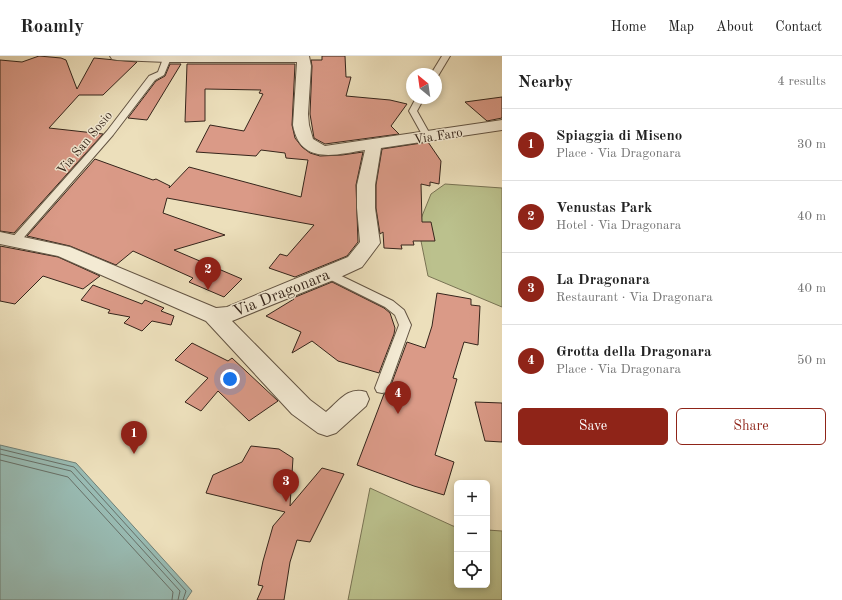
<!DOCTYPE html>
<meta charset="utf-8">
<style>
:root{--surface:#fff;--page:#f6f6f6;--text:#222;--muted:#767676;--line:#e0e0e0;--accent:#8f2418}
body{margin:0;font-family:"Old Standard TT",serif;background:var(--page);color:var(--text)}
.controls{position:absolute;right:12px;bottom:12px;display:grid;overflow:hidden;border-radius:6px;box-shadow:0 2px 6px #0003}
.controls button{width:36px;height:36px;display:grid;place-items:center;padding:0;border:0;border-bottom:1px solid var(--line);background:var(--surface);color:var(--text);font:20px sans-serif}
.compass{position:absolute;left:406px;top:12px;width:36px;height:36px;border-radius:50%;background:var(--surface);box-shadow:0 2px 6px #0003;rotate:331deg}
.you{position:absolute;left:230px;top:323px;width:14px;height:14px;margin:-10px;border:3px solid #fff;border-radius:50%;background:#1a73e8;box-shadow:0 0 0 6px #1a73e833}
.badge{display:grid;place-items:center;width:26px;height:26px;border-radius:50%;background:var(--accent);color:#fff;font-size:13px;font-weight:700}
.pin{position:absolute;translate:-50% -33px;filter:drop-shadow(0 1px 2px #0008)}
.pin::after{content:'';position:absolute;top:21px;width:14px;height:12px;background:inherit;clip-path:polygon(0 0,100% 0,50% 100%)}
.list{margin:0;padding:0;list-style:none}
h2{display:flex;justify-content:space-between;align-items:center;height:52px;margin:0;padding:0 16px;font-size:17px}
h2 small{font-size:13px;font-weight:400;color:var(--muted)}
.list li{display:grid;grid-template-columns:26px 1fr auto;gap:12px;align-items:center;box-sizing:border-box;height:72px;padding:0 16px;border-top:1px solid var(--line)}
.list b{display:block;font-size:15px;white-space:nowrap}
.list p{margin:0;font-size:13px;white-space:nowrap;color:var(--muted)}
.list em{font-size:13px;font-style:normal;color:var(--muted)}
.actions{display:flex;gap:8px;padding:12px 16px}
.actions a{flex:1;padding:9px 0;border:1px solid var(--accent);border-radius:6px;text-align:center;font-size:14px;color:var(--accent)}
.actions .main{background:var(--accent);color:#fff}
.icon{flex:none;width:22px;height:22px;fill:none;stroke:currentColor;stroke-width:2;stroke-linecap:round;stroke-linejoin:round}
.map{position:relative;flex:none;width:502px;height:544px;overflow:hidden}
header{display:flex;align-items:center;gap:24px;box-sizing:border-box;height:56px;padding:0 20px;background:var(--surface);border-bottom:1px solid var(--line)}
header strong{font-size:19px}
nav{display:flex;gap:22px;margin-inline-start:auto;font-size:14px}
main{display:flex}
aside{flex:1;background:var(--surface)}
.map>svg:first-child{display:block}
.green{fill:#bbc18d;stroke:#787354}
.water{fill:#99bcb4;stroke:#718077}
.lines{fill:none;stroke-linecap:round;stroke-linejoin:round}
.shore{stroke:#677068;stroke-width:1}
.building{fill:#da9a87;stroke:#35251b}
.service-casing{stroke:#635443;stroke-width:2}
.minor-casing{stroke:#635443;stroke-width:2}
.service{fill:#f3ead3;fill-rule:evenodd}
.minor{fill:#f3ead3;fill-rule:evenodd}
.labels{text-anchor:middle;stroke-width:3;stroke-linejoin:round;paint-order:stroke}
.far-street-label{font-size:13px;fill:#35251b;stroke:#f3ead3}
.street-label{font-size:16px;fill:#35251b;stroke:#f3ead3}
</style>
<header>
<strong>Roamly</strong>
<nav><a>Home</a><a>Map</a><a>About</a><a>Contact</a></nav>
</header>
<main>
<div class="map">
<svg width="502" height="544" viewBox="0 0 502 544">
<rect width="100%" height="100%" fill="#ecdfbb"/>
<filter id="stains"><feTurbulence type="fractalNoise" baseFrequency=".005" numOctaves="4"/><feColorMatrix values="0 0 0 0 .2 0 0 0 0 .09 0 0 0 0 .02 0 0 0 .5 -.17"/></filter>
<radialGradient id="worn" r=".72"><stop offset=".6" stop-color="#630" stop-opacity="0"/><stop offset="1" stop-color="#630" stop-opacity=".3"/></radialGradient>
<g class="green">
<path d="M445 128 502 132V251L428 220 418 170 431 138Z"/>
<path d="M370 432 453 470 457 471V529H487V474L502 475V544H348Z"/>
</g>
<path class="water" d="M0 389 76 407 192 535 186 544H0Z"/>
<g class="lines">
<g class="shore">
<path d="M0 393 74 411 186 535 183 544"/>
<path d="M0 398 71 415 180 535 178 544"/>
<path d="M0 404 68 421 173 536 172 544"/>
</g>
</g>
<g class="building">
<path d="M39 0 61 2 66 4 77 33 94 2 137 6 103 39H79L49 72 103 78 14 177 0 175V4L22 6Z"/>
<path d="M322 0H345L346 21H351L346 40 390 44 407 48 391 70 399 78 325 88 314 82 310 58 312 10 311 4H322Z"/>
<path d="M170 8H181L147 64 128 62 156 25 165 20Z"/>
<path d="M187 8H295L292 69 295 82 302 91 310 97 320 100 342 99 363 96 356 129 358 186 347 200 295 221 269 212 280 198 287 200 314 169 167 142 163 157 225 179 174 194 242 223 224 241 189 226 193 222 133 195 116 209 70 190 27 180 95 103 153 124 156 123 170 130 169 132 189 111 301 141 308 104 286 102 285 97 261 94 256 100 196 96 210 69 244 75 263 38 259 37 261 34 205 33V65L185 66Z"/>
<path d="M502 41V62L487 65 465 46Z"/>
<path d="M428 86 441 105 439 128 430 126V130L421 128 422 166H431L435 185H413L414 189H401L402 193 384 192 383 176 380 178 376 152V129L382 93Z"/>
<path d="M0 190 58 201 100 220 83 233 43 220 15 248 0 245Z"/>
<path d="M332 226 384 252 390 257 395 272 394 278 379 317 338 305 312 285 292 297 301 276 266 260 294 243 293 242Z"/>
<path d="M93 229 142 248 145 244 164 252 161 255 174 260 171 269 152 265 142 275 124 267 130 261 108 257 110 254 81 244Z"/>
<path d="M437 237 471 243V249L480 250 478 289 464 286 453 322 457 323 435 399 454 406 444 439 414 430 357 409 384 338 388 337 407 286 425 292 432 270Z"/>
<path d="M192 287 228 305 232 302 278 345 249 365 218 335 201 355 185 346 208 322 175 304Z"/>
<path d="M475 346 502 347V386L485 385Z"/>
<path d="M251 390 279 393 293 402 290 450 322 412 344 418 310 486 297 484 290 506 284 544H257L263 530 258 529 263 505 273 470 285 456 206 437 213 419 242 406Z"/>
</g>
<g class="lines">
<defs>
<g id="service">
<path d="M164 0H168L171 2 164 19 155 24 113 79 19 187H11L10 185 11 183 107 75 149 20 158 16Z"/>
<path d="M442 0H450L438 20 431 18Z"/>
<path d="M416 42H424L417 55 431 80 430 82H424L409 55Z"/>
<path d="M329 214 393 245 404 254 411 269 387 336 382 337 377 336 375 332 399 269 395 259 385 251 325 221 323 218 325 215Z"/>
</g>
<path id="minor" d="M110 0H309L311 10 308 58 309 69 313 83 325 90 502 64V74L381 92 375 129V152L380 187 362 211 336 223 232 265 310 344 326 356C339 345 348 330 366 336L369 343 366 350 336 377 327 380 318 377 292 358 206 265 58 200 0 188V176L70 191 216 252 227 251 348 201 360 186 357 152V129L365 94C335 99 300 109 293 69L297 6H167L117 4 112 3Z"/>
</defs>
<use href="#service" class="service-casing"/>
<use href="#minor" class="minor-casing"/>
<use href="#service" class="service"/>
<use href="#minor" class="minor"/>
</g>
<g class="labels">
<g class="far-street-label">
<text transform="translate(438 79) rotate(-9)" y="5">Via Faro</text>
<text transform="translate(84 86) rotate(-50)" y="5">Via San Sosio</text>
</g>
<g class="street-label">
<text transform="translate(281 236) rotate(-22)" y="6">Via Dragonara</text>
</g>
</g>
<rect width="100%" height="100%" filter="url(#stains)"/>
<rect width="100%" height="100%" fill="url(#worn)"/>
</svg>
<div class="controls">
<button>+</button>
<button>−</button>
<button><svg class="icon" aria-label="locate" viewBox="0 0 24 24"><circle cx="12" cy="12" r="6"/><path d="M12 2v4M12 18v4M2 12h4M18 12h4"/></svg></button>
</div>
<svg class="compass" viewBox="-18 -18 36 36"><path d="M0-13l5 13h-10z" fill="#e53935"/><path d="M0 13l5-13h-10z" fill="#767676"/></svg>
<div class="you"></div>
<div class="pin badge" style="left:134px;top:398px">1</div>
<div class="pin badge" style="left:208px;top:234px">2</div>
<div class="pin badge" style="left:286px;top:446px">3</div>
<div class="pin badge" style="left:398px;top:358px">4</div>
</div>
<aside>
<h2>Nearby<small>4 results</small></h2>
<ul class="list">
<li><span class="badge">1</span><div><b>Spiaggia di Miseno</b><p>Place · Via Dragonara</p></div><em>30 m</em></li>
<li><span class="badge">2</span><div><b>Venustas Park</b><p>Hotel · Via Dragonara</p></div><em>40 m</em></li>
<li><span class="badge">3</span><div><b>La Dragonara</b><p>Restaurant · Via Dragonara</p></div><em>40 m</em></li>
<li><span class="badge">4</span><div><b>Grotta della Dragonara</b><p>Place · Via Dragonara</p></div><em>50 m</em></li>
</ul>
<div class="actions"><a class="main">Save</a><a>Share</a></div>
</aside>
</main>
